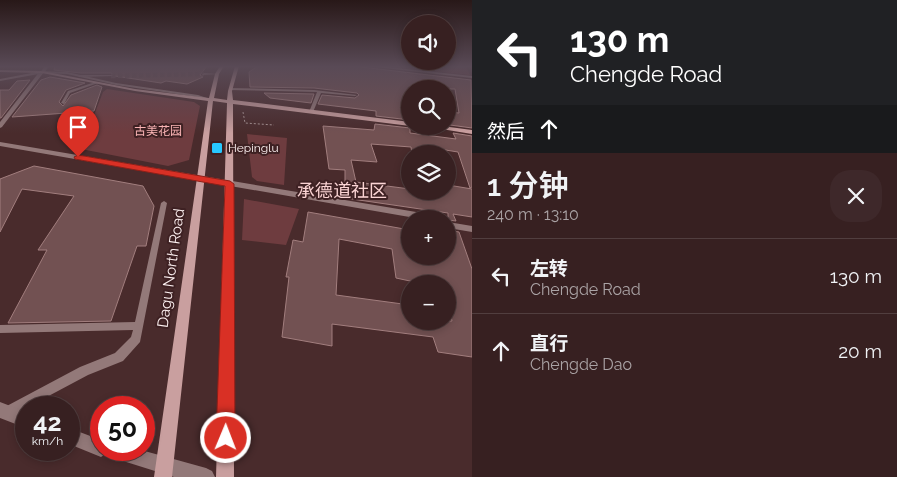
<!DOCTYPE html>
<html lang="zh">
<head>
<meta charset="utf-8">
<style>
	body { margin:0; font-family:Raleway,"Noto Sans SC",sans-serif; background:#3e282a; color:#f1f3f6; height:100vh; display:flex; flex-direction:column; font-size:19px; white-space:nowrap }
	* { box-sizing:border-box; margin:0 }
	p { font-size:16px; color:#aaa3a5 }
	.icon { flex:none; width:28px; height:28px; fill:none; stroke:currentColor; stroke-width:2; stroke-linecap:round; stroke-linejoin:round }
	.map { position:relative; flex:1; overflow:hidden }
	.panel { display:flex; flex-direction:column; background:#372021; width:425px }
	.panel>* { flex:none }
	.banner { background:#202124; color:#fff; overflow:hidden }
	.buttons { position:absolute; left:401px; top:15px; display:grid; gap:10px }
	.buttons a { display:grid; place-items:center; width:55px; height:55px; border-radius:50%; background:#372021; box-shadow:0 2px 8px #0003,0 0 0 1px #513e3f; font-size:25px }
	.speed { position:absolute; left:15px; top:396px; display:flex; gap:10px; font-size:25px; font-weight:700; text-align:center }
	.speed>* { display:grid; place-content:center; width:65px; height:65px; border-radius:50%; background:#372021; box-shadow:0 2px 8px #0003,0 0 0 1px #513e3f; line-height:1 }
	.speed small { font-size:12px; font-weight:400 }
	.speed .limit { border:8px solid #d22; background:#fff; color:#111 }
	.pin { position:absolute; display:grid; place-items:center; width:42px; height:42px; color:#fff; margin:-51px -21px; border-radius:50% 50% 50% 0; rotate:-45deg; box-shadow:0 0 5px #0007 }
	.pin .icon { rotate:45deg }
	.me { position:absolute; width:55px; margin:-28px; rotate:1deg; stroke-linejoin:round; filter:drop-shadow(0 0 4px #0008) }
	.turn { display:flex; align-items:center; gap:18px; height:105px; padding:0 15px; font-size:22px }
	.turn .icon { width:65px; height:65px; stroke-width:2.5 }
	.turn b { display:block; font-size:35px; line-height:42px }
	.then { display:flex; align-items:center; height:48px; padding:0 15px; background:#0003; gap:10px; font-size:19px }
	.round { display:grid; place-items:center; flex:none; width:52px; height:52px; border-radius:20px; background:#3e282a }
	.head { display:flex; align-items:center; justify-content:space-between; height:85px; padding:0 15px }
	h1 { font-size:30px; font-weight:600; line-height:38px }
	ul { padding:0; list-style:none }
	li { display:flex; align-items:center; gap:15px; height:75px; padding:0 15px; border-top:1px solid #513e3f }
	li div { flex:1 }
	li b { display:block; font-size:19px }
	li em { font-style:normal }
	main { display:flex; flex:1; min-height:0 }
	.map>svg:first-child { display:block }
	.green { fill:#6e3c3f }
	.building { fill:#725152; stroke:#a27e7e; fill-rule:evenodd }
	.lines { fill:none; stroke-linecap:round; stroke-linejoin:round }
	.minor-tunnel { stroke:#64494a; stroke-width:4.5; stroke-dasharray:4.5 2.5; stroke-linecap:butt }
	.path { stroke:#a89494; stroke-width:1; stroke-dasharray:2 2; stroke-linecap:butt }
	.service { fill:#937979; fill-rule:evenodd }
	.pedestrian { fill:#937979; fill-rule:evenodd }
	.minor { fill:#937979; fill-rule:evenodd }
	.tertiary { fill:#937979; fill-rule:evenodd }
	.secondary { fill:#c99f9f; fill-rule:evenodd }
	.route { fill:#d93025; stroke:#8d1f18 }
	.poi-dot { fill:#27c8ff; stroke:#3e2123; stroke-width:2 }
	.labels { text-anchor:middle; dominant-baseline:central; stroke-width:4; stroke-linejoin:round; paint-order:stroke }
	.far-park-label { font-size:12px; fill:#f8b2b3; stroke:#3e2123 }
	.far-poi-label { font-size:12px; fill:#fdf1f1; stroke:#3e2123; text-anchor:start }
	.street-label { font-size:15px; fill:#fdf1f1; stroke:#3e2123 }
	.quarter-label { font-size:18px; fill:#fbd4d4; stroke:#3e2123 }
</style>
</head>
<body>
<main>
<div class="map">
<svg width="472" height="477" viewBox="0 0 472 477">
	<rect width="100%" height="100%" fill="#492b2c"/>
	<path class="green" d="M385,66H466L470,75Z
		M107,89L194,102L200,106L189,160L168,166L81,149L103,92Z
		M247,134L287,138L284,185L257,181L252,177Z
		M244,199L299,209L286,245L242,240Z"/>
	<path class="building" d="M55,66H207L200,75L203,77L187,84L166,81L161,83L115,76L111,73H81L54,70Z
		M258,66H353L471,80L472,128L450,125L448,112L459,113L455,89H410V120L376,116V111L318,104L322,95L355,98L359,95L357,93L314,88L250,87L249,72Z
		M50,77L85,83L66,90L59,102L63,106L71,95L97,85L102,87L94,111L12,117L41,80Z
		M30,80L1,118H0V90H9L17,81Z
		M264,93L314,94L311,103L270,98Z
		M375,124L410,128V133L456,139L453,133L472,136V187L470,188L458,152L433,148L435,154H412L411,147L371,144L377,162L351,160L356,182L410,189V191H448V185L472,189V217L453,214L456,221L448,220V213L345,198V170L329,169L323,126L374,130Z
		M34,166L143,186L154,206L146,246H137L111,321L8,323L47,250H38L74,196L22,189L0,232V179Z
		M308,212L410,230V256H448V230L459,232L472,269V357L438,352L433,337L332,324V346L282,337L289,277H286L293,240L303,242ZM339,239L392,249L396,278L424,284H448V303L452,321H410V305L336,295Z"/>
	<g class="lines">
		<path class="minor-tunnel" d="M111,76L204,74"/>
		<path class="path" d="M243,112L245,123L274,125"/>
		<path class="service" d="M42,71L67,72L116,83L198,95L213,100L211,101L197,97L116,85L67,74L41,73Z
			M95,82L98,83L70,93L64,104L61,103L68,91Z
			M230,88L314,90L357,95L355,96L321,93L313,112L311,113L309,112L317,92L229,90Z
			M164,201L167,203L140,342L123,361L88,375L11,416L7,418L3,416L1,412L3,408L80,367L115,353L131,337L133,330L0,333V325L135,322L161,203Z"/>
		<path class="pedestrian" d="M45,66H49L44,73H40Z"/>
		<path class="minor" d="M42,71L44,73L0,81V79Z
			M204,73L219,74L202,75Z
			M77,75H111L113,76L79,77Z
			M0,142L440,216L445,219H421L0,146Z
			M448,222L472,226V232L448,228Z"/>
		<path class="tertiary" d="M367,66H379L472,76V78Z
			M40,71L44,72L2,127L0,128V122Z
			M0,402L26,412V428L0,418Z
			M69,428L101,440V450H141L206,468L212,471L215,477H174L104,455L101,457L69,444Z"/>
		<path class="secondary" d="M220,66H224L219,74L214,98L227,100L228,91L235,66H239L232,91L233,100L410,122V126L233,104L234,477H216L227,103L213,101L172,477H154L208,101L135,91L42,73L0,72V70L42,71L135,89L209,98L215,74Z
			M423,126H442L472,130V134Z"/>
	</g>
	<linearGradient id="sky" x2="0" y2="1"><stop stop-color="#281818"/><stop offset="0.5" stop-color="#594a56"/><stop offset="1" stop-color="#594a56" stop-opacity="0"/></linearGradient>
	<rect width="472" height="133" fill="url(#sky)"/>
	<path class="route" d="M78,155L230,181L234,184L235,438L233,445L226,448L219,445L216,438L225,186L75,159L74,157Z"/>
	<rect class="poi-dot" x="211" y="142" width="12" height="12" rx="2.5"/>
	<g class="labels">
		<g class="far-park-label">
			<text x="158" y="131">古美花园</text>
		</g>
		<g class="far-poi-label">
			<text x="228" y="148">Hepinglu</text>
		</g>
		<g class="street-label">
			<text transform="translate(171 268) rotate(-82)">Dagu North Road</text>
		</g>
		<g class="quarter-label">
			<text x="342" y="190">承德道社区</text>
		</g>
	</g>
</svg>
<div class="buttons">
<a><svg class="icon" aria-label="sound" viewBox="0 0 24 24"><path d="M4 9h4l5-4v14l-5-4H4zM17 9q2 3 0 6"/></svg></a>
<a><svg class="icon" aria-label="search" viewBox="0 0 24 24"><circle cx="10" cy="10" r="6"/><path d="M15 15l6 6"/></svg></a>
<a><svg class="icon" aria-label="layers" viewBox="0 0 24 24"><path d="M12 4l9 5-9 5-9-5zM3 14l9 5 9-5"/></svg></a>
<a>+</a>
<a>−</a>
</div>
<div class="speed"><div>42<small>km/h</small></div><div class="limit">50</div></div>
<div class="pin" style="left:78px;top:157px;background:#d93025"><svg class="icon" aria-label="arrive" viewBox="0 0 24 24"><path d="M6 21V4h12l-3 4 3 4H6"/></svg></div>
<svg class="me" style="left:226px;top:438px" viewBox="-20 -20 40 40"><circle r="17" fill="#d93025" stroke="#fff" stroke-width="3"/><path d="M0-11L8 9 0 5-8 9z" fill="#fff"/></svg>
</div>
<section class="panel">
<div class="banner">
<div class="turn"><svg class="icon" aria-label="left" viewBox="0 0 24 24"><path d="M17 20v-9H6M10 6l-5 5 5 5"/></svg><div><b>130 m</b>Chengde Road</div></div>
<div class="then">然后<svg class="icon" aria-label="ahead" viewBox="0 0 24 24"><path d="M12 20V5M6 11l6-6 6 6"/></svg></div>
</div>
<div class="head"><div><h1>1 分钟</h1><p>240 m · 13:10</p></div><a class="round"><svg class="icon" aria-label="close" viewBox="0 0 24 24"><path d="M6 6l12 12M18 6L6 18"/></svg></a></div>
<ul>
<li><svg class="icon" aria-label="left" viewBox="0 0 24 24"><path d="M17 20v-9H6M10 6l-5 5 5 5"/></svg><div><b>左转</b><p>Chengde Road</p></div><em>130 m</em></li>
<li><svg class="icon" aria-label="ahead" viewBox="0 0 24 24"><path d="M12 20V5M6 11l6-6 6 6"/></svg><div><b>直行</b><p>Chengde Dao</p></div><em>20 m</em></li>
</ul>
</section>
</main>
</body>
</html>
